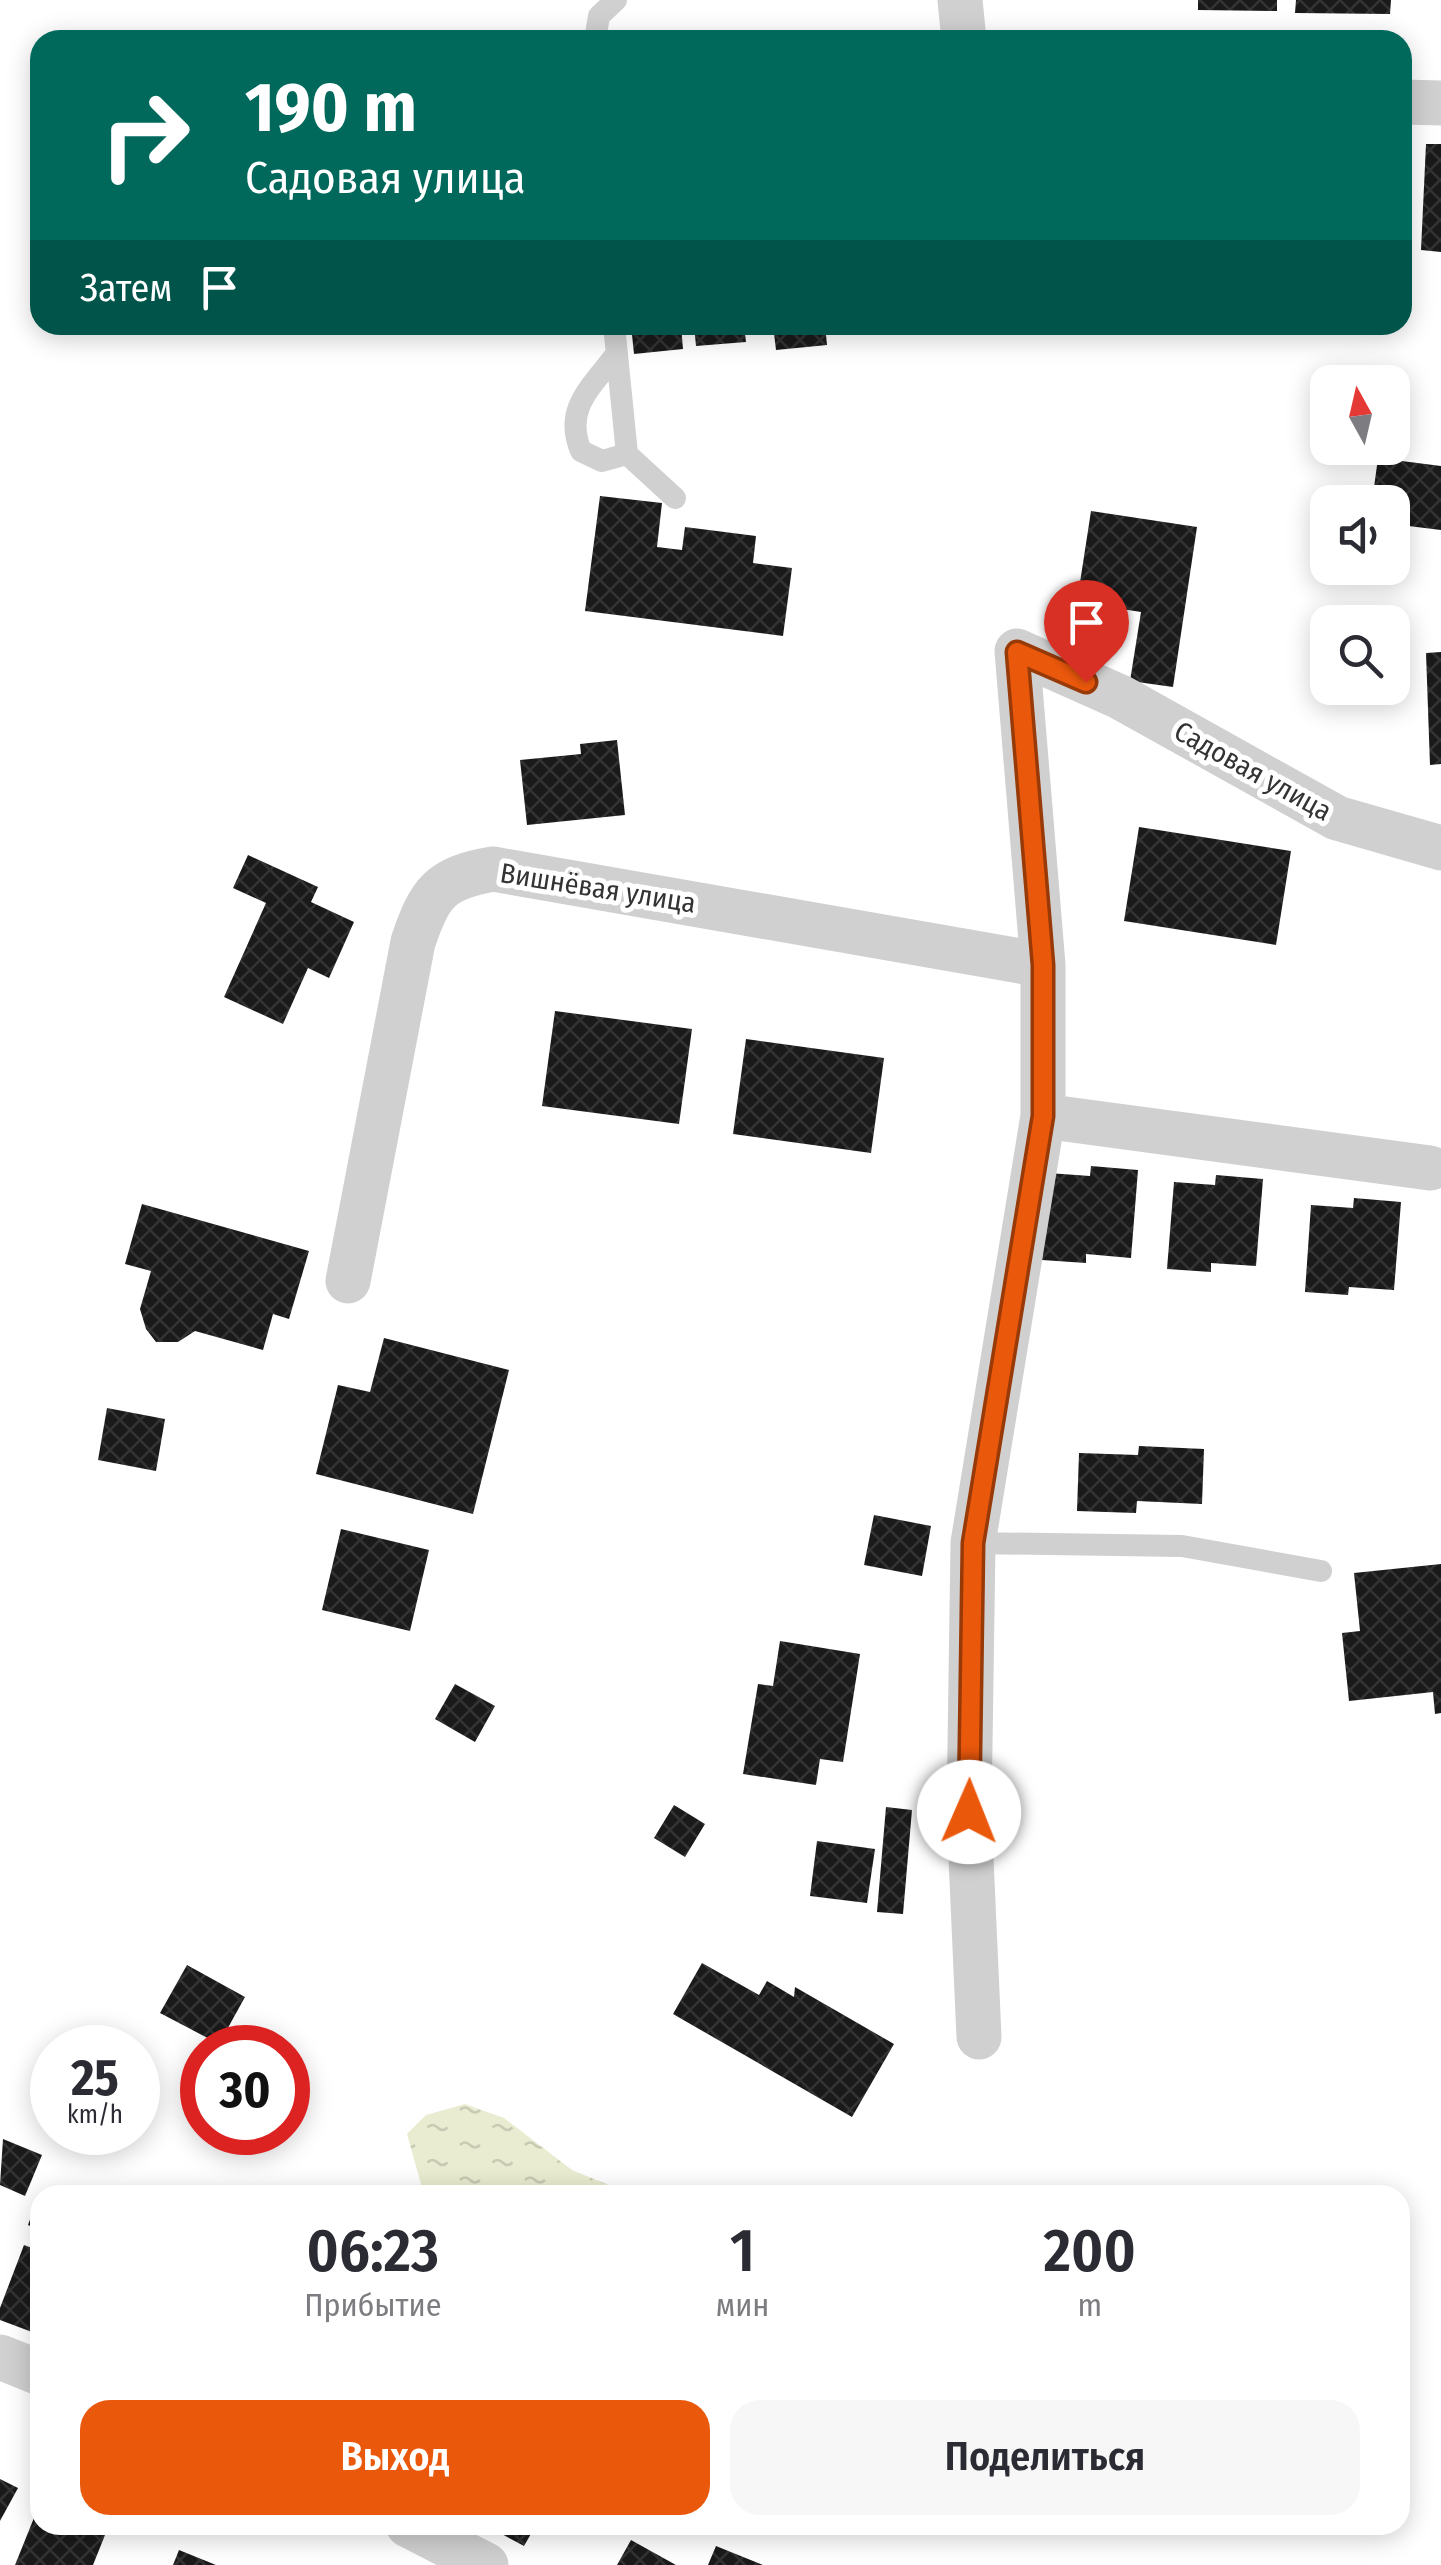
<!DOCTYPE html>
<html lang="ru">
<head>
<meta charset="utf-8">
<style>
	body { margin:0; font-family:"Fira Sans Condensed",sans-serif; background:#f7f7f7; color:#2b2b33; height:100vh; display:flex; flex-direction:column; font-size:38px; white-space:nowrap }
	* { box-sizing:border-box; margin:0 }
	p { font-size:32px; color:#7c7c81 }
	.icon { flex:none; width:55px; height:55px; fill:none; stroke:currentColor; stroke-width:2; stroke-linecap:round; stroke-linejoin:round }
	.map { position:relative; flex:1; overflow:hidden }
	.sheet { position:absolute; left:30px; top:2185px; width:1380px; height:350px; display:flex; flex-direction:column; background:#fff; border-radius:30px; box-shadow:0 5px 25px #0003 }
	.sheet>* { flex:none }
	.top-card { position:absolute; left:30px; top:30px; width:1382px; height:305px; border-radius:30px; box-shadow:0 5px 25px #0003; background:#00695c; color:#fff; overflow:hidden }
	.needle { width:65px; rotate:352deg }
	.tools { position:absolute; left:1310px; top:365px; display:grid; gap:20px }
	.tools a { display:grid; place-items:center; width:100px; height:100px; border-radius:20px; background:#fff; box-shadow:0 5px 25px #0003; font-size:50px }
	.speed { position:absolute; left:30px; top:2025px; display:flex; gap:20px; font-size:50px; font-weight:700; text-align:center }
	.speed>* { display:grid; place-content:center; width:130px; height:130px; border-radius:50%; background:#fff; box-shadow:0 5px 25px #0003; line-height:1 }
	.speed small { font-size:25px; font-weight:400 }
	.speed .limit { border:15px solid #d22; background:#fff; color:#111 }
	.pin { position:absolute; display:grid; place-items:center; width:85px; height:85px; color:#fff; margin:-102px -42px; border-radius:50% 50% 50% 0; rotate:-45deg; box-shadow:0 0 10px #0007 }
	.pin .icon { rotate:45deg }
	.me { position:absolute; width:110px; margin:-55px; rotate:1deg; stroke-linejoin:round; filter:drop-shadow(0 0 8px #0008) }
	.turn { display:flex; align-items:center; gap:35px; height:210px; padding:0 50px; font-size:45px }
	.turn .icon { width:130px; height:130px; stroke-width:2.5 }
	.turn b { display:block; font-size:70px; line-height:85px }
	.then { display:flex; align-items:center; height:95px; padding:0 50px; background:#0003; gap:20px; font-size:38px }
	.eta { display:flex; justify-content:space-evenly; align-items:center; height:170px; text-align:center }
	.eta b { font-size:60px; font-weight:600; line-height:70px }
	.primary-button { display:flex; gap:20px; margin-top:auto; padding:20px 50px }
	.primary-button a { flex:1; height:115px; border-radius:30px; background:#ea580c; color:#fff; font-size:40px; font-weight:600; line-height:115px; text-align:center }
	.primary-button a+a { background:#f7f7f7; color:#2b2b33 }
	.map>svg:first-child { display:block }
	.water { fill:url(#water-ripples) }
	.building { fill:url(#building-cross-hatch) }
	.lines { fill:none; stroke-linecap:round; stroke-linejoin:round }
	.lane { stroke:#d0d0d0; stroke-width:22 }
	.street { stroke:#d0d0d0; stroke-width:45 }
	.route-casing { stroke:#983908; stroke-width:25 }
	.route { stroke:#ea580c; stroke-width:18 }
	.labels { text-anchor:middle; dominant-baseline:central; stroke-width:10; stroke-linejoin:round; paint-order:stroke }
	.street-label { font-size:28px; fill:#333; stroke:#fff }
</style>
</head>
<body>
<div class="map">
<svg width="1441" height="2565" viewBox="0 0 1441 2565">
	<defs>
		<pattern id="water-ripples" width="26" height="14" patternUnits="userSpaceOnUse" patternTransform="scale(2.5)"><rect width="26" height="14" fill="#e9ecd0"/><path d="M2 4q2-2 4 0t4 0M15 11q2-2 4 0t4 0" fill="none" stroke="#c8cbb3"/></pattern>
		<pattern id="building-cross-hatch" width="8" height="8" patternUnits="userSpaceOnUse" patternTransform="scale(2.5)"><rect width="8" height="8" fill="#1a1a1a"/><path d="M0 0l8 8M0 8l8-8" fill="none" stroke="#333"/></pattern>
	</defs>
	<rect width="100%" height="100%" fill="#fff"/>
	<path class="water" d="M465,2104L504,2118L572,2170L633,2195H424L407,2134L426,2115Z"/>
	<path class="building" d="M1198,0H1277V11L1198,10Z
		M1296,0H1391L1390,14L1295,13Z
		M1426,144H1441V252L1421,250Z
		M631,325H681L683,349L634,354Z
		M694,325H744L746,342L696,346Z
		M773,325H825L827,345L776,350Z
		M1378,458L1441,466V530L1392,524V502H1372Z
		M600,496L662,503L657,547L682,550L685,527L756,536L753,563L792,568L783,636L585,611Z
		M1091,511L1197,527L1173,687L1130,681L1141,612L1077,602Z
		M1441,652V764L1430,765L1426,653Z
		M617,740L625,815L527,825L520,760L581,754L580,744Z
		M1139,827L1291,851L1276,945L1124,921Z
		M248,855L318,887L311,902L354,922L329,978L308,968L283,1024L224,997L266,903L233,888Z
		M555,1011L692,1029L679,1124L542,1106Z
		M746,1039L884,1058L871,1153L733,1134Z
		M1091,1166L1138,1170L1131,1258L1086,1254V1263L1042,1260L1048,1173L1090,1176Z
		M1216,1175L1263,1179L1256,1266L1211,1263V1272L1167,1269L1174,1182L1215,1185Z
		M1354,1198L1401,1202L1394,1290L1349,1287L1348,1295L1305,1292L1311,1205L1353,1208Z
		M142,1204L309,1251L289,1319L273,1314L263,1350L195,1331L178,1342H156L146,1329L140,1309L151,1271L125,1264Z
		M384,1338L509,1370L473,1514L316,1474L338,1385L370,1392Z
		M107,1408L165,1419L156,1471L98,1460Z
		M1139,1446L1204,1449L1202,1504L1137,1501L1136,1513L1077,1511L1079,1453L1138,1455Z
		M874,1515L931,1526L922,1576L864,1565Z
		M341,1529L429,1550L410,1631L322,1610Z
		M1441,1564V1713L1435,1714L1433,1692L1349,1701L1342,1633L1360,1631L1354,1573Z
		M780,1641L860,1654L843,1762L820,1759L816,1785L743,1774L758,1684L773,1686Z
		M455,1684L495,1706L475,1742L435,1719Z
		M674,1805L705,1824L685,1857L654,1838Z
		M886,1807L912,1810L903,1914L877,1912Z
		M817,1841L875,1849L867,1903L810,1896Z
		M702,1963L759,1995L767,1981L794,1997L795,1987L894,2044L852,2117L673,2014Z
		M187,1965L245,1997L219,2044L160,2013Z
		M3,2139L42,2155L25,2196L0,2185Z
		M36,2203L40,2205V2230L28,2225Z
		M24,2245L40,2251V2335L0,2320V2308Z
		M0,2479L18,2488L0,2521Z
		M40,2503V2525H109L93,2565H15Z
		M485,2525H536L524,2546Z
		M631,2540L676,2565H617Z
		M716,2546L763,2565H708Z
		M179,2550L216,2565H173Z"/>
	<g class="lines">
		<path class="lane" d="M595,40L599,16L616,0
			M614,325L627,454L675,498
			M617,353C592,387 563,408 581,451L602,461L627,454
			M973,1543L1182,1546L1321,1571"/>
		<path class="street" d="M960,0L964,40
			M1402,102L1441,103
			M1043,1116L1430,1168
			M348,1281L413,942C430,892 440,878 493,869L1043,965
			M979,2037L969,1813L973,1543L1043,1116V965L1017,651L1120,697L1337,818L1441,848
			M0,2357L40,2373
			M408,2525L486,2565"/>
	</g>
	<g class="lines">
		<defs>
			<path id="route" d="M969,1812L973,1543L1043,1116V965L1017,652L1086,682"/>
		</defs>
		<use href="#route" class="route-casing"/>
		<use href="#route" class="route"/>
	</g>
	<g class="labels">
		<g class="street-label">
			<text transform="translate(1253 771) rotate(29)">Садовая улица</text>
			<text transform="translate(598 888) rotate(9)">Вишнёвая улица</text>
		</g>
	</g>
</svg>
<div class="tools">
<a><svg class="needle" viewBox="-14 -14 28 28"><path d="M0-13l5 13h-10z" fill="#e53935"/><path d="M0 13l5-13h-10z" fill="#7c7c81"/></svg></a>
<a><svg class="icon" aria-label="sound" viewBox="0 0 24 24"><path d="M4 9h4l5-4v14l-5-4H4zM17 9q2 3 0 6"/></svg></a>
<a><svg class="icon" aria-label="search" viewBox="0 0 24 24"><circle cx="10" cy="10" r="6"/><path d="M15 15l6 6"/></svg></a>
</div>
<div class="speed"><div>25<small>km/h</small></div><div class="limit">30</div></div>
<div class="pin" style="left:1086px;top:682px;background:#d93025"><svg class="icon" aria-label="arrive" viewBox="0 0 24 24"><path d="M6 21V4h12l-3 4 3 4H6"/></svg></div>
<svg class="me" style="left:969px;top:1812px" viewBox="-20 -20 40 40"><circle r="19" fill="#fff"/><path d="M0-13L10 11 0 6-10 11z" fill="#ea580c"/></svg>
<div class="top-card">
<div class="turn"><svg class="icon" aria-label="right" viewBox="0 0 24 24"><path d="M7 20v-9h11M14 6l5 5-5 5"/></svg><div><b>190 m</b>Садовая улица</div></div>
<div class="then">Затем<svg class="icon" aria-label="arrive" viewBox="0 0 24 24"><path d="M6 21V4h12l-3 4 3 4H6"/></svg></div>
</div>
<section class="sheet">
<div class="eta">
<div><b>06:23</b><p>Прибытие</p></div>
<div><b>1</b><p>мин</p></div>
<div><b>200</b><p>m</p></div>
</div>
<div class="primary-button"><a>Выход</a><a>Поделиться</a></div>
</section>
</div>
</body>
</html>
